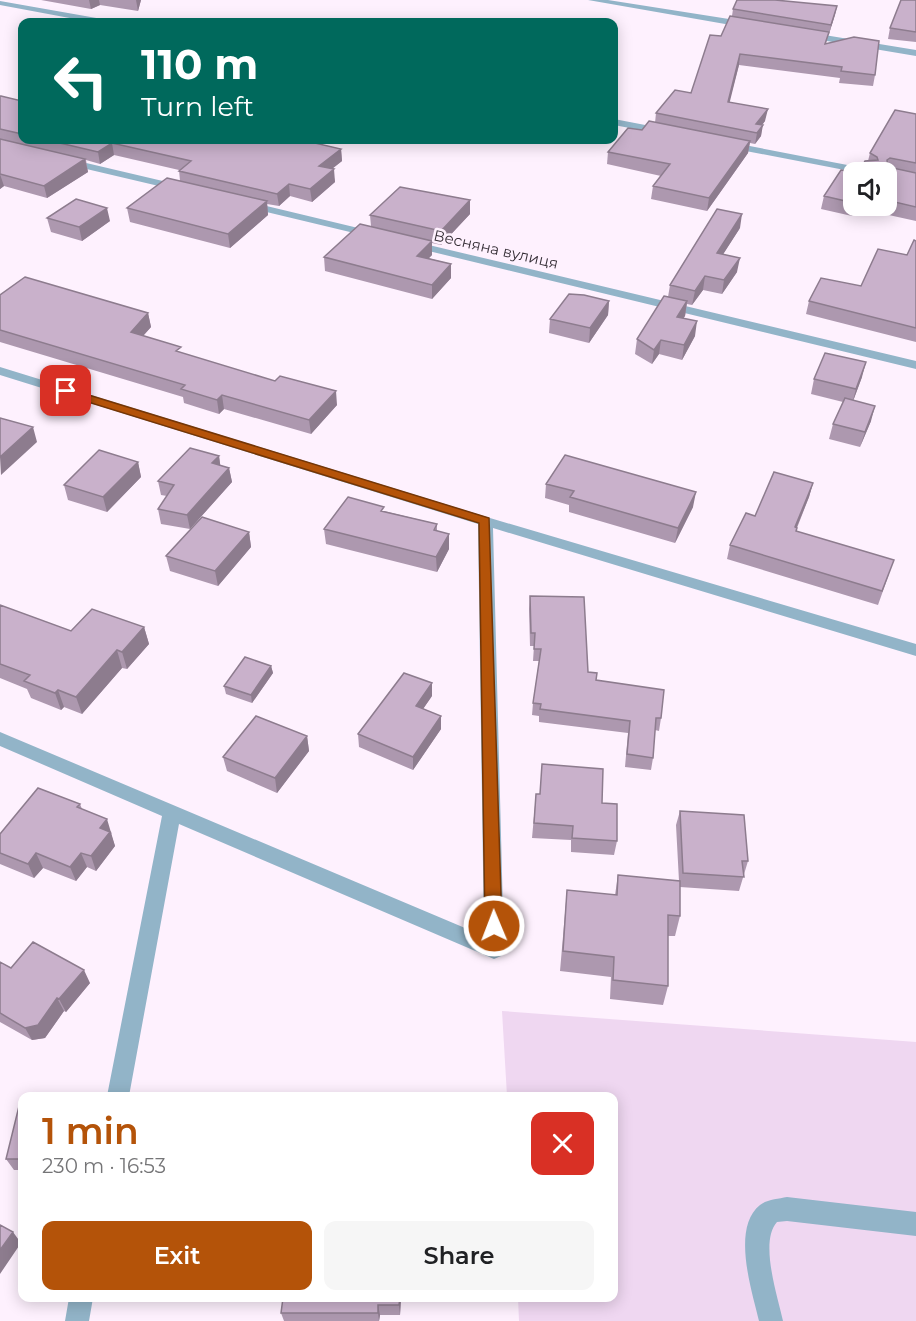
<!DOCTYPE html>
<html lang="en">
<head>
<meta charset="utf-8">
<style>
	body { margin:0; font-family:Montserrat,sans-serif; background:#f6f6f6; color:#202124; height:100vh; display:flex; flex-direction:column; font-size:22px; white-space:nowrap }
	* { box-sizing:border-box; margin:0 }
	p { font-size:20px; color:#757577 }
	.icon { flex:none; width:33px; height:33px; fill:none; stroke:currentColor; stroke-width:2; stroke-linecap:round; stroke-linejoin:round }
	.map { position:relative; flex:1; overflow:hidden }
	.details { position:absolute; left:18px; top:1092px; width:600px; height:210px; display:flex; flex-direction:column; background:#fff; border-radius:12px; box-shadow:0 3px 15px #0003 }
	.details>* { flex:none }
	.hud { position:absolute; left:18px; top:18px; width:600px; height:126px; border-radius:12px; box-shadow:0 3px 15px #0003; background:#00695c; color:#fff; overflow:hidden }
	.fabs { position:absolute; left:843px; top:162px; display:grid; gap:12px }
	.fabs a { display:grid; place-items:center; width:54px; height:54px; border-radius:12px; background:#fff; box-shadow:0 3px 15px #0003; font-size:30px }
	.pin { position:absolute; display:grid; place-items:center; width:51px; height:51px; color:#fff; margin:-26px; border-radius:12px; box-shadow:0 3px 9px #0006 }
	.me { position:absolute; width:66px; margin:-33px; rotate:359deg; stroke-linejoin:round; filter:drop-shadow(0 0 4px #0008) }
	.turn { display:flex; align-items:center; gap:21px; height:126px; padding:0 24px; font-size:27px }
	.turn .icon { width:78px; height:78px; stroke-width:2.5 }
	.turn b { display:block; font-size:42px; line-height:51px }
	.round { display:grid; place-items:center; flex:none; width:63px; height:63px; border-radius:12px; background:#f6f6f6 }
	.summary { display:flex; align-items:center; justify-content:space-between; height:102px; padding:0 24px }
	h1 { font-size:36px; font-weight:600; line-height:45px; color:#b45309 }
	.primary-button { display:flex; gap:12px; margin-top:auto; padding:12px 24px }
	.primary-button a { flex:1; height:69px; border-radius:12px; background:#b45309; color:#fff; font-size:24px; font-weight:600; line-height:69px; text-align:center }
	.primary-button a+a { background:#f6f6f6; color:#202124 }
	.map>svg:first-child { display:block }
	.green { fill:#efd7f1 }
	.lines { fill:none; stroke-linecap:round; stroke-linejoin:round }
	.minor { fill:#92b4c8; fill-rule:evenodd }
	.wall { fill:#ad98af }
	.shaded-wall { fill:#8d7c8e }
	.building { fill:#c9b1cb; stroke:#8d7c8e; stroke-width:1.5 }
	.route { fill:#b45309; stroke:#753606; stroke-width:1.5 }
	.labels { text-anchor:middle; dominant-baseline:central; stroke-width:5; stroke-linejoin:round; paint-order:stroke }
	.far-street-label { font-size:15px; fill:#362f37; stroke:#fef1fe }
</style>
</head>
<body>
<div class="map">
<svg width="916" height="1321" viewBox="0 0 916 1321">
	<rect width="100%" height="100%" fill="#fef1fe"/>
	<path class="green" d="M502,1011L916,1042V1321H519L518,1298H614V1096H507Z"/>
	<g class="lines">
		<path class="minor" d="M588,0H608L748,22L752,25L748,28Z
			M0,1L102,19L106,22H91L0,5Z
			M806,32L916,50V56L803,37L802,35Z
			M614,119L666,129L671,132L666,135L614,125Z
			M729,142L868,169L873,172H855L725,147V143Z
			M65,158L184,186L185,188L180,191L61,163L60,161Z
			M246,201L379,233L381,235L375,238L242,206L241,204Z
			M412,241L916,361V369L408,246V242Z
			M0,367L490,518L916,644V656L493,528L504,950L501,956L494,959L179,824L129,1096H107L162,816L0,746V732L484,936L478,524L0,375Z
			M787,1197L916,1212V1236L787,1221L777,1222C759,1242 778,1297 783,1321H759C752,1291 731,1228 760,1205C768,1199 778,1199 787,1197Z
			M69,1298H93L89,1321H65Z"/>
	</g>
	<path class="wall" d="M41,0H141L138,11L100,5L91,9Z
		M916,0V42L888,39L890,28Z
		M837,6L829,34H828L826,43L875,75L873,86L839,83L840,78L739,65L729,102L765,121L762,125L761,136L755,144L750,143L748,153L707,211L651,199L653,186L661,176L607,164L608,152L655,123L656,113L691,93L732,16L733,9Z
		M0,96L22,101V140H302L341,149L342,161L332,169L335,182L312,202L290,196L279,206L267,204L268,215L230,248L130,222L127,208L180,181L179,170L114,155L100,164L86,160L88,172L47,198L4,186L0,189Z
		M916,114V221L857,208L852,216L821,209L824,196L854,172V206H886V172L868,161L870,153Z
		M470,214L441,245L432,243V255L428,258L451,264V278L432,299L325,271L324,257L371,226L370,215Z
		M47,218L110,221L82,241L51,232Z
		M740,228L723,254L737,272L722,294L703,290L692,305L687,304L685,316L683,318L695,336L682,360L659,354L652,364L635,354L637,339L668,297L670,285Z
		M916,241V342L806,314L809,301L861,286L907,255Z
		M0,295L148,313L151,327L143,336L182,353L337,405L311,434L224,409L219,414L184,403L183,397L0,342Z
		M609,301L608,315L589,343L549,333L550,319Z
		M862,377L853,401L871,421L860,447L829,439L833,424L843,402L811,394L814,379Z
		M219,456L220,465L229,468L232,482L190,529L161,524L158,509L167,496L161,495L158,481Z
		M138,462L141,477L107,512L68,500L64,485Z
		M813,483L809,497L797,528L796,531L889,574L878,605L727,559L730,545L755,516Z
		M546,484L693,507L675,543L569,512V505L545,498Z
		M384,511L437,524V531L449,549L437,572L326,544L324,529Z
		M249,532L251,547L218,586L170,571L166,556Z
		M530,596L588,672L596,680L661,718L659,731L655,730L653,758L651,770L625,767L628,733L539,722V716L532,715L533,703L539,661H533L534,646H530L529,609Z
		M0,605L71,631L144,627L149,644L127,669L122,668L82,714L64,707L61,710L31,698L27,689L0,678Z
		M271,666L273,673L252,703L226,694L224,686Z
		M432,696L423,709L441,729L413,770L359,747L358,734Z
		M307,736L309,751L277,793L227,771L223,757Z
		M536,794L602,803L617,841L614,855L571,852V840L532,838Z
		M80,804L82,809L112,833L111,834L115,846L96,871L87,867L76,881L43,868L34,878L0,864V834Z
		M680,811L748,861L739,891L680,887V916L675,936H668V986L663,1005L610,999L611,977L560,971L567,890L615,895L618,875L679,881L676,825Z
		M0,962L11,968L90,983L66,1012L64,1011L45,1038L32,1040L0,1022Z
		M22,1103V1170H14L6,1159Z
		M283,1298H401L400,1315H380L379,1321H284L281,1313Z"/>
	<path class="shaded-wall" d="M89,0H99L100,5L91,9Z
		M136,0H141L138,11Z
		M837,6L835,15L829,34L831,25Z
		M740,54L739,65L727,113L728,102Z
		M768,109L765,121L756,133V124Z
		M763,125L761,136L755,144L757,133Z
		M750,141L748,153L707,211L709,198Z
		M112,143L114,155L100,164L98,152Z
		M341,149L342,161L320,178L319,166Z
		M85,159L88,172L47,198L44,186Z
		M334,169L335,182L312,202L310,189Z
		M0,174L4,186L0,189Z
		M289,184L290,196L279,206L277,194Z
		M470,200V214L441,245V231Z
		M267,201L268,215L230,248L228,234Z
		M855,206H858L852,216Z
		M107,208L110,221L82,241L79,227Z
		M742,214L740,228L715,267L717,253Z
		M432,241V255L418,270L417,256Z
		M740,258L737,272L722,294L724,280Z
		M451,264V278L432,299V285Z
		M705,276L703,290L692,305L695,291Z
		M609,301L608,315L589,343L590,328Z
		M687,301L685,316L675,331L677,317Z
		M148,313L151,327L134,346L131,332Z
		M697,321L695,336L682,360L684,345Z
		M661,340L659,354L652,364L654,350Z
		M866,362L862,377L852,404L856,389Z
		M336,391L337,405L311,434L309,420Z
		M222,395L224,409L219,414L217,400Z
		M875,406L871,421L860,447L865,432Z
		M33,427L37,442L1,475L0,457Z
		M219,456L221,470L212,463Z
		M138,462L141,477L107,512L103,497Z
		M229,468L232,482L190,529L187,515Z
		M813,483L809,497L791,541L795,527Z
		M696,492L693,507L675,543L678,528Z
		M249,532L251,547L218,586L215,571Z
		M449,534V549L437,572L436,557Z
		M144,627L149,644L127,669L122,652Z
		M117,650L122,668L82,714L76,697Z
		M271,666L273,673L252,703L251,695Z
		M432,683V696L416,719V706Z
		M58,690L64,707L61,710L55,693Z
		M441,716V729L413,770V757Z
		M307,736L309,751L277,793L275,778Z
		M107,819L115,846L96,871L91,856L100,828Z
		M36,853L43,868L34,878L28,864Z
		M81,853L87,867L76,881L70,867Z
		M84,970L90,983L66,1012L59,999Z
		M57,998L64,1011L45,1038L32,1040L25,1028Z
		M13,1232L21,1243L0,1274V1250Z
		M400,1298H401L400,1315L399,1305Z
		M378,1305L380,1315L379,1321L378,1313Z"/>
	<path class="building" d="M737,0H775L837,6L831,25L733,9Z
		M901,0H916V32L890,28Z
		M730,16L829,32L825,44L854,37L879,41L875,75L841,71L842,67L740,54L728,102L768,109L756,124L763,125L757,133L656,113L675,90L691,93L710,35L721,36Z
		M0,96H1L22,101V134L0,129Z
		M895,110L916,114V163L890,158L887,160L888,167L916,173V207L886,200V172H859L865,161L878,160L877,157L870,153Z
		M649,121L750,141L709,198L653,186L670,164L608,152L628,128L642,130Z
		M0,139L85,159L44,186L0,174Z
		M47,140H302L341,149L319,166L334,169L310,189L289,184L277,194L179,171L191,161L112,143L98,152Z
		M841,170L854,172V203L824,196Z
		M167,178L267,201L228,234L127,208Z
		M400,187L470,200L441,231L370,215Z
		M76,199L107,208L79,227L47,218Z
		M717,209L742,214L717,253L740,258L724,280L705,276L695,291L670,285Z
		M360,224L432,241L417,256L451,264L432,285L324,257Z
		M914,240L916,241V328L809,301L821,278L861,286L878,249L907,255Z
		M25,277L148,313L131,332L181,347L176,351L275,381L280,376L336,391L309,420L222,395L217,400L181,389L185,385L0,330V295Z
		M569,294L584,295L609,301L590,328L550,319Z
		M664,296L687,301L677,317L697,321L684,345L661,340L654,350L637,339Z
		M825,353L866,362L856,389L814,379Z
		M845,398L875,406L865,432L833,424Z
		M0,418L33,427L0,457Z
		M190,448L219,456L212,463L229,468L187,515L158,509L174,485L158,481Z
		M99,450L138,462L103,497L64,485Z
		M565,455L696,492L678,528L570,497L574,491L546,484Z
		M774,472L813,483L795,527L797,528L796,531L894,560L882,591L730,545L746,513L755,516Z
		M348,497L384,507L381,511L437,524L434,530L449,534L436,557L324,529Z
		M202,517L249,532L215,571L166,556Z
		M530,596L584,597L588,672L597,673L596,680L664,690L661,718H656L653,758L627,754L630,721L540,709L541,704L533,703L541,649H534L535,633H531Z
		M0,605L71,631L92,609L144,627L122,652L117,650L76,697L58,690L55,693L24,681L30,675L0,664Z
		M245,657L271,666L251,695L224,686Z
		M404,673L432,683L416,706L441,716L413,757L358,734Z
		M256,716L307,736L275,778L223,757Z
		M542,764L603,769L602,803L617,804V841L572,838L573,826L534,823L536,794H540Z
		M38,788L80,804L77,807L107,819L100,828L110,832L91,856L81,853L70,867L36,853L28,864L0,853V834Z
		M680,811L744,815L748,861H742L744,877L683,873Z
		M618,875L680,881V916L668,915V986L613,980L614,957L563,951L567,890L617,895Z
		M33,942L84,970L59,999L57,998L38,1025L25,1028L0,1013V962L11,968Z
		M20,1102L22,1103V1159H6Z
		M0,1225L13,1232L0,1250Z
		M283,1298H400L399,1305H378V1313H281Z"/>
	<path class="route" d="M66,388L489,518L502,926L499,931L494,933L488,931L485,926L479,523L62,394V389Z"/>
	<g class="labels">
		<g class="far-street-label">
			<text transform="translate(496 249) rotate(13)">Весняна вулиця</text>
		</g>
	</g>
</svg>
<div class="fabs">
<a><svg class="icon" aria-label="sound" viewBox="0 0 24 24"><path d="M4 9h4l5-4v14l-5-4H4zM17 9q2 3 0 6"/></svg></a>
</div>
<div class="pin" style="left:66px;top:391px;background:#d93025"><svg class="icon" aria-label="arrive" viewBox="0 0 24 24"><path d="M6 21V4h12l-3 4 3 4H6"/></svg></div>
<svg class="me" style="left:494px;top:926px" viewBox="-20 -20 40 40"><circle r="17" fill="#b45309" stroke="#fff" stroke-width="3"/><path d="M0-11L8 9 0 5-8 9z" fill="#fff"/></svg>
<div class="hud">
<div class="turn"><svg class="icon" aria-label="left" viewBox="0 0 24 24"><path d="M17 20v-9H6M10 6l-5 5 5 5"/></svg><div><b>110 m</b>Turn left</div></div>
</div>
<section class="details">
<div class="summary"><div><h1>1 min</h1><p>230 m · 16:53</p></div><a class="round" style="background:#d93025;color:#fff"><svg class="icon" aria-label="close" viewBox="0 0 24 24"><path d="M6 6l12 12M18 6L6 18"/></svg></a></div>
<div class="primary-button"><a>Exit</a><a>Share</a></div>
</section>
</div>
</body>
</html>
